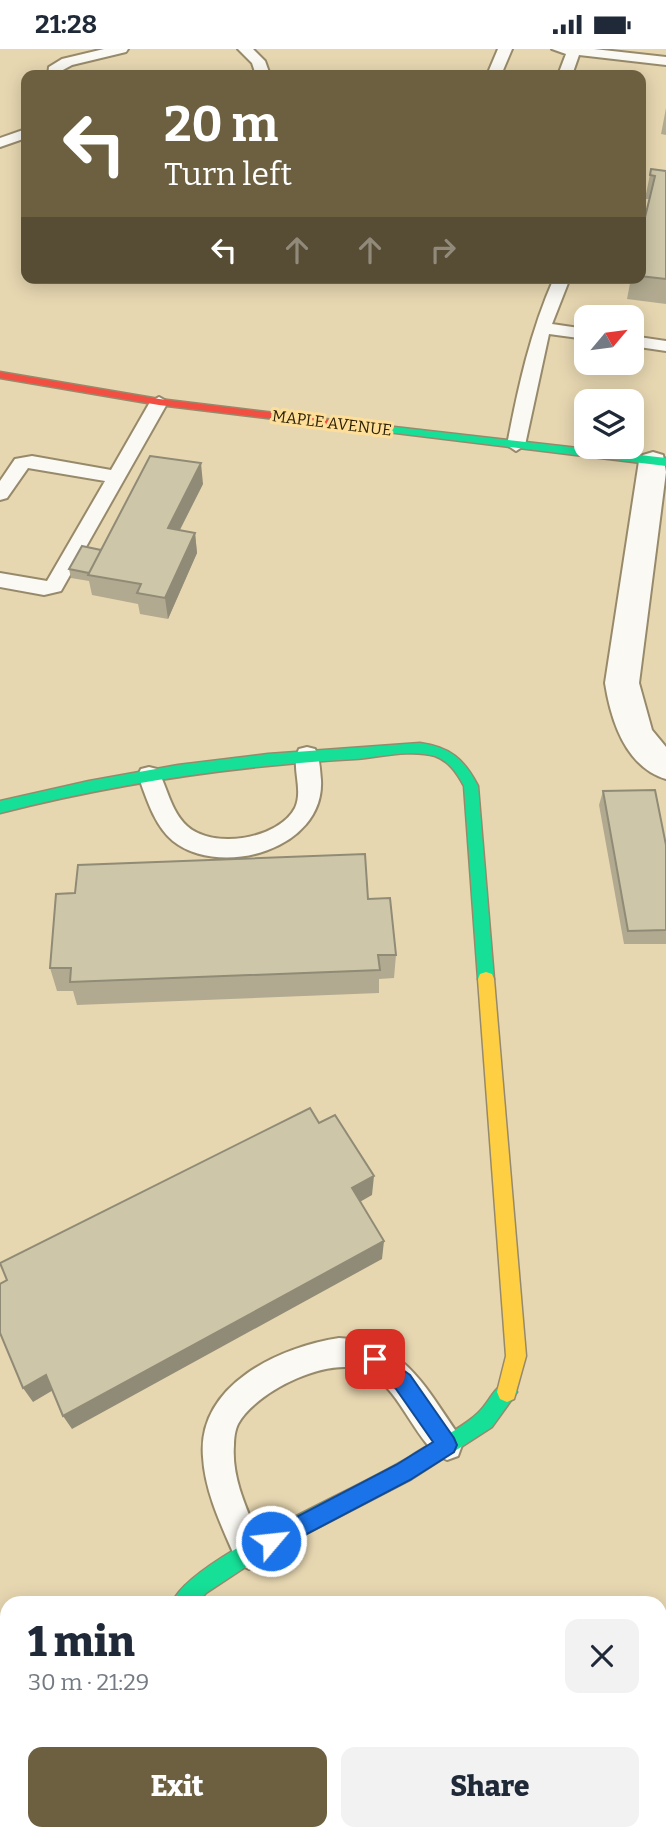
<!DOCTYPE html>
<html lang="en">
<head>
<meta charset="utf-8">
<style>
	body { margin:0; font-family:Bitter,serif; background:#f2f2f3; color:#1f2937; height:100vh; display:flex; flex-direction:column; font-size:26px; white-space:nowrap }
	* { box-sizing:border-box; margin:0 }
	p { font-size:23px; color:#747a83 }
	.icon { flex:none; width:38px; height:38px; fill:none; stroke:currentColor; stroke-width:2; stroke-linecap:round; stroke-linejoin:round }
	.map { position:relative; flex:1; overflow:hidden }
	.drawer { position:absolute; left:0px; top:1547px; width:667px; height:245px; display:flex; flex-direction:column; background:#fff; border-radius:21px 21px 0 0; box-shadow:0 4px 18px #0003 }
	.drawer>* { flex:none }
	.hud { position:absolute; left:21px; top:21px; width:625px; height:214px; border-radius:14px; box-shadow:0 4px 18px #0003; background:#6d6041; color:#fff; overflow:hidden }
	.needle { width:46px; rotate:61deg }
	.tools { position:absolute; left:574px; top:256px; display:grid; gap:14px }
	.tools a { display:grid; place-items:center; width:70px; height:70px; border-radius:14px; background:#fff; box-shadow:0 4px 18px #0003; font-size:35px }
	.pin { position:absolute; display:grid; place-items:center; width:60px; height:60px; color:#fff; margin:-30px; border-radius:14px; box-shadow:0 4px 10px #0006 }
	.me { position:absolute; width:77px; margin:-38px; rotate:62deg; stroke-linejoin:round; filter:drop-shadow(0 0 5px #0008) }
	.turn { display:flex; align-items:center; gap:24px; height:147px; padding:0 28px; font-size:32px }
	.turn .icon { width:91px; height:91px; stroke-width:2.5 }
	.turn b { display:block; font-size:49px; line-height:60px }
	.lanes { display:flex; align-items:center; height:66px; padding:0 28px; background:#0003; justify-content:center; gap:35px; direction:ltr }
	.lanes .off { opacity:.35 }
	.round { display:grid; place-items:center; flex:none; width:74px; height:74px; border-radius:14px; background:#f2f2f3 }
	.overview { display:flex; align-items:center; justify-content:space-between; height:119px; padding:0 28px }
	h1 { font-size:42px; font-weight:800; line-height:52px }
	.cta { display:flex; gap:14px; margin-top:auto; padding:14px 28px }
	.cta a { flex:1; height:80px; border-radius:14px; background:#6d6041; color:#fff; font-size:28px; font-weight:800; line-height:80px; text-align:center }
	.cta a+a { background:#f2f2f3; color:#1f2937 }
	.status { display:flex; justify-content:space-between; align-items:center; height:49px; padding:0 35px; background:#fff; direction:ltr }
	.status svg { height:19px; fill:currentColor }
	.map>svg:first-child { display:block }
	.water { fill:#82b077 }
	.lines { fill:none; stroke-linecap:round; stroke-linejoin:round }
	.lane-casing { stroke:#978a6b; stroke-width:4 }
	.street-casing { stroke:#978a6b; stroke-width:4 }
	.fast-casing { stroke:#978a6b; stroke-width:3 }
	.slow-casing { stroke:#978a6b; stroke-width:3 }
	.jam-casing { stroke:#978a6b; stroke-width:3 }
	.lane { fill:#fbf9f3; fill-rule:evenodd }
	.street { fill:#fbf9f3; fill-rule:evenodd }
	.fast { fill:#16e098; fill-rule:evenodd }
	.slow { fill:#ffcf43; fill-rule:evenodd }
	.jam { fill:#f24e42; fill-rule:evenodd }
	.wall { fill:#b1aa90 }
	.shaded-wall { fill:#908b76 }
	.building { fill:#cec6a8; stroke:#908b76; stroke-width:2 }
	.route { fill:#1a73e8; stroke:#114b97; stroke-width:2 }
	.labels { text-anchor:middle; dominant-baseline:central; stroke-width:6; stroke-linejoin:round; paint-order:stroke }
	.far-street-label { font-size:16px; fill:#2c2004; stroke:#fedf9a }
</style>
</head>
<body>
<div class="status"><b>21:28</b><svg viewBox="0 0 49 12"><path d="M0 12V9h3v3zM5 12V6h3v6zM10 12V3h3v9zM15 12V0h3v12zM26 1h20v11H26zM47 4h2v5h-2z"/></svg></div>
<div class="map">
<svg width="666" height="1792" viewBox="0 0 666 1792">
	<rect width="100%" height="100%" fill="#e7d7b1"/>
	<path class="water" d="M660,1660H666V1751L660,1754Z"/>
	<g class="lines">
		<defs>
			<path id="lane" d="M104,0H128L126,3L72,16L61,22L62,26H48L49,18L62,10Z
				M238,0H253L265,12L270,26H256L252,14Z
				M498,0H512L501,26H487Z
				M552,0H594L666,8V16L579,6L572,26H558L566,5Z
				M26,80V89L0,98V89Z
				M554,229H570L552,275L586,280V290L549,285L525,396L516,402L507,396C518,339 530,283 554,229Z
				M632,287L666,292V302L632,297Z
				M159,348L168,353L61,542L44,546L0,538V524L47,532L105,432L28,419L7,449L0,451V432L15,410L32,407L111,421L150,353Z
				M307,698L315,700C320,709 320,721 321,731C325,800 221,830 173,792C154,776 146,748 138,726L141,720L149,718L157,720C168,739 170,761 187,777C213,801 279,790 295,759C304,740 290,717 299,700Z
				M339,1289C404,1292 425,1338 458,1385L462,1396L458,1407L447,1411C418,1400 403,1344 370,1324C334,1303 256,1342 238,1375C235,1381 234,1390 234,1396C231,1434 252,1470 265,1504L260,1515L249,1520L238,1515C224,1482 205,1445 203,1408C197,1336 279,1298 339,1289Z
				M0,1681L7,1684V1718L0,1715Z"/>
			<path id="street" d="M653,403L663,406L666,423L639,634L652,681L666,698V730C626,718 611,672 605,634L639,412L643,406Z
				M21,1785H77L74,1792H18Z"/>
			<path id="fast" d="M342,372L666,409V417L338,377L336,375Z
				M420,694C450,698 464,710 478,737L494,930L492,935L486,937L480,935L478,930L464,737C457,724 449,712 435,707C410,700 380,708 355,710C234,717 117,734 0,764V752L89,732L178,716L268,705Z
				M507,1333L514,1336L517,1343L492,1378L410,1431L256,1511L206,1544L197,1554H172C191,1508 362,1439 411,1407C432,1393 460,1381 478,1364C489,1354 493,1339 507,1333Z"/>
			<path id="slow" d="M486,923L492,925L494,930L526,1307L514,1350L507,1353L500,1350L497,1343L506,1307L478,930L480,925Z"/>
			<path id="jam" d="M0,323L159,350L342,372L348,375L342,378L159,356L0,329Z"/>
		</defs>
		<use href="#lane" class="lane-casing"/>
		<use href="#street" class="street-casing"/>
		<use href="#fast" class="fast-casing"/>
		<use href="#slow" class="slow-casing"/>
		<use href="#jam" class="jam-casing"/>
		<use href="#lane" class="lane"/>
		<use href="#street" class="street"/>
		<use href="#fast" class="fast"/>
		<use href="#slow" class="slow"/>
		<use href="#jam" class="jam"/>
	</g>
	<path class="wall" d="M666,59V86L661,85Z
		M651,120L666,122V255L627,250L631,229H640V189L650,150H645Z
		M203,435L180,481L195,484L197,504L168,570L140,565L138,555L92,546L89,532L71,529L69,520Z
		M603,742L666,796V895H624L599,756Z
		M368,850L396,906L394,929L379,930V944L77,956L73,942H57L50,919Z"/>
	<path class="shaded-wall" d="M201,414L203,435L170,500L168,479Z
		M195,484L197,504L168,570L165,549Z
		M374,1127L372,1146L351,1158L352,1139Z
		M384,1192L382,1210L72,1380L63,1367Z
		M46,1326L55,1340L33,1353L23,1339Z"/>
	<path class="building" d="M651,120L666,122V230L640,227V189L655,127L650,126Z
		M150,407L201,414L168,479L195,484L165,549L137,544L141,535L88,526Z
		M82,497L101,501L89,524L69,520Z
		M655,741L666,796V881L628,882L603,742Z
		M365,805L368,850L390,849L396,906H378L380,921L70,933L71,919H50L56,845L75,844L78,816Z
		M310,1059L319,1074L335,1066L374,1127L352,1139L384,1192L63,1367L46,1326L23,1339L0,1284V1235L7,1231L0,1214Z"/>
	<path class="route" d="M375,1301L410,1326L454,1389L457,1396L454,1403L410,1431L278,1500L271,1503L264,1500L260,1492L264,1485L396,1416L433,1393L396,1340L368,1317L365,1310L368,1304Z"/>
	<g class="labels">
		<g class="far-street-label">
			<text transform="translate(332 374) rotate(7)">MAPLE AVENUE</text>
		</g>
	</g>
</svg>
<div class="tools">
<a><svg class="needle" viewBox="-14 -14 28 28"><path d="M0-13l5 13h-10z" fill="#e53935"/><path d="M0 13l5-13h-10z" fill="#747a83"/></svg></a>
<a><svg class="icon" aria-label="layers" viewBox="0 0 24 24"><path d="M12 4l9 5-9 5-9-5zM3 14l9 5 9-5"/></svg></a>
</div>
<div class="pin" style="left:375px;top:1310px;background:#d93025"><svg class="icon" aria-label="arrive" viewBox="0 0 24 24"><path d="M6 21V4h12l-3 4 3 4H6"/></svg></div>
<svg class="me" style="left:271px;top:1492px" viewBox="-20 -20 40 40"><circle r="17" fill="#1a73e8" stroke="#fff" stroke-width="3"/><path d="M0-11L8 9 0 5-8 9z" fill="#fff"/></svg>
<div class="hud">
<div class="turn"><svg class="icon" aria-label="left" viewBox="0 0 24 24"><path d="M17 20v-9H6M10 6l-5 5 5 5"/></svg><div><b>20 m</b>Turn left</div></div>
<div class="lanes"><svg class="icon" aria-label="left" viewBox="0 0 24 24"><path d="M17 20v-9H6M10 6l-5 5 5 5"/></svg><svg class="icon off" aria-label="ahead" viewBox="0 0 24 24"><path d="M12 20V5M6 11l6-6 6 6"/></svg><svg class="icon off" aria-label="ahead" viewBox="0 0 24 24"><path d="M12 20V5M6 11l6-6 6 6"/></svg><svg class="icon off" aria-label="right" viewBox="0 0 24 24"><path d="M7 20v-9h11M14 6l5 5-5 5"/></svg></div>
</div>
<section class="drawer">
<div class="overview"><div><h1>1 min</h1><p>30 m · 21:29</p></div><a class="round"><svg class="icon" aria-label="close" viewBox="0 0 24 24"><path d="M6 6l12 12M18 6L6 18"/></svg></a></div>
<div class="cta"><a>Exit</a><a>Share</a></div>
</section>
</div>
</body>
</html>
